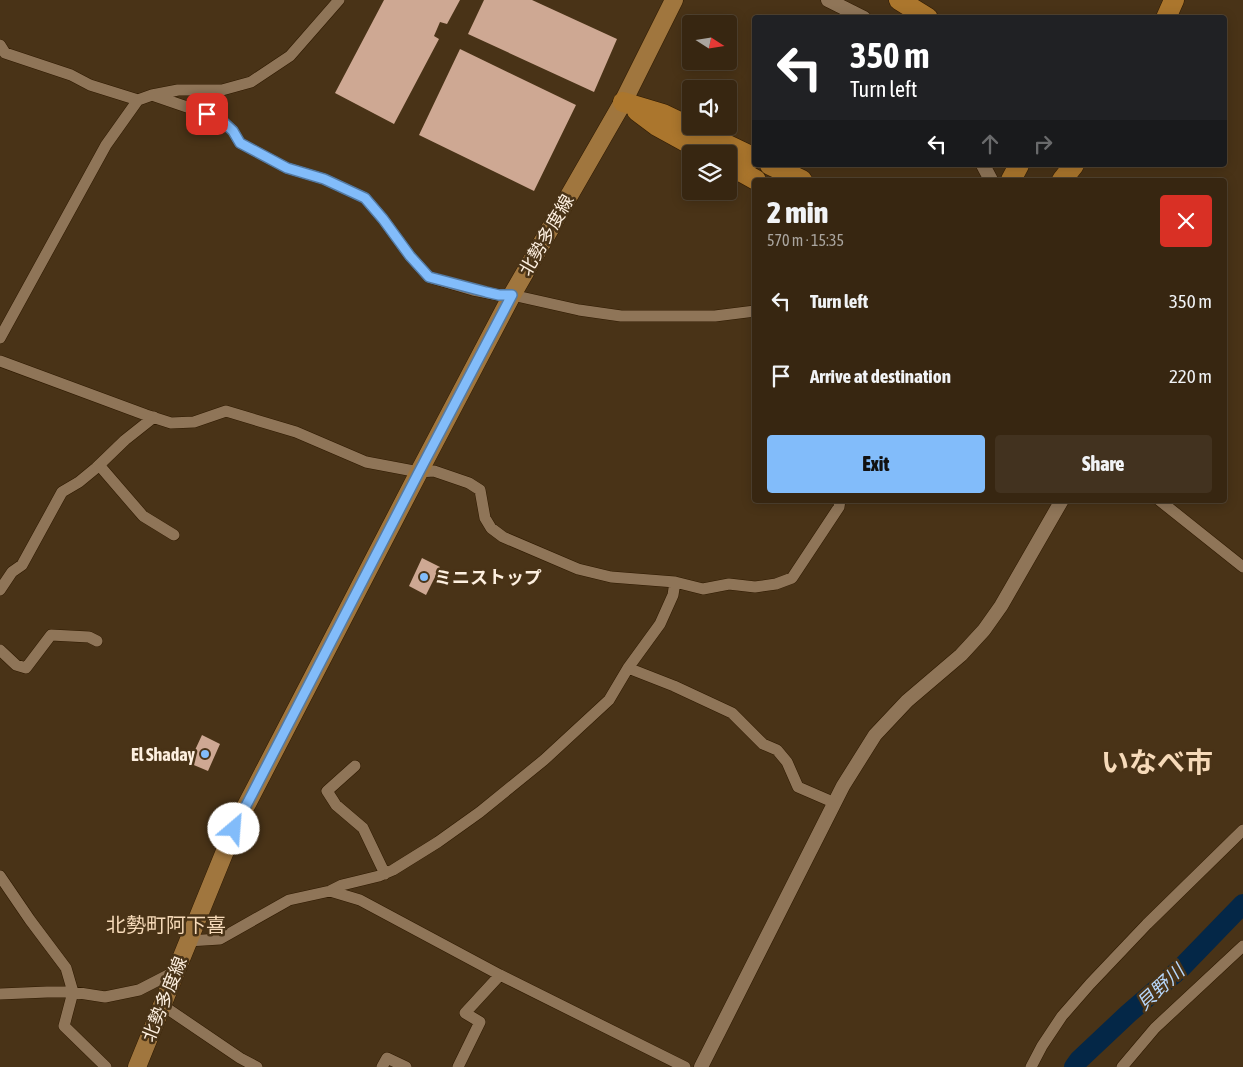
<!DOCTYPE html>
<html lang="en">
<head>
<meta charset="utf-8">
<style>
	body { margin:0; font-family:"Asap Condensed","Noto Sans JP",sans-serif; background:#42321f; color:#f1f3f6; height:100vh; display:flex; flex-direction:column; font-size:19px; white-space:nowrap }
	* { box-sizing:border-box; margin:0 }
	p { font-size:16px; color:#aaa59f }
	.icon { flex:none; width:28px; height:28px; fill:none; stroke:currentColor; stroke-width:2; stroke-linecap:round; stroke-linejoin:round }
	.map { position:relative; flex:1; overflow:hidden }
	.side { position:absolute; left:752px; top:178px; width:475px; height:325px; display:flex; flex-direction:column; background:#372611; border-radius:5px; box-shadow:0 2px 12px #0003,0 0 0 1px #514331 }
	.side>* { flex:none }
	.top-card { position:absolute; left:752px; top:15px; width:475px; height:152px; border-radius:5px; box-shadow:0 2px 12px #0003,0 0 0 1px #514331; background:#202124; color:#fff; overflow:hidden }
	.needle { width:32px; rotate:102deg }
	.controls { position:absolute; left:682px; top:15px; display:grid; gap:10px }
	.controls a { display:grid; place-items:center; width:55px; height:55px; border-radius:5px; background:#372611; box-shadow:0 2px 12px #0003,0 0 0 1px #514331; font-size:25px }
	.pin { position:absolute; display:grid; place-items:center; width:42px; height:42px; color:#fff; margin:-21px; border-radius:10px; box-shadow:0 2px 8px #0006 }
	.me { position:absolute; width:55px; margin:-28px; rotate:27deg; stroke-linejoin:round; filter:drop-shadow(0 0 4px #0008) }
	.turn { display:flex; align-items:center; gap:18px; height:105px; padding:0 15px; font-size:22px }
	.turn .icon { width:65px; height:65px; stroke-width:2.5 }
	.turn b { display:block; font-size:35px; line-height:42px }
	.lanes { display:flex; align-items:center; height:48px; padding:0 15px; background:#0003; justify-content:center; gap:25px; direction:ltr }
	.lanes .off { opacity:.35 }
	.round { display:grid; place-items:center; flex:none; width:52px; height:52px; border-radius:5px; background:#42321f }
	.headline { display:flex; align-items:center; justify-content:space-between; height:85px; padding:0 15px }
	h1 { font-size:30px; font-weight:800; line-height:38px }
	.action { display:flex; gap:10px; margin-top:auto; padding:10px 15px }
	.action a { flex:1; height:58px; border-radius:5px; background:#82bcfa; color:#111; font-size:20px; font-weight:800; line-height:58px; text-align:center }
	.action a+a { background:#42321f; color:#f1f3f6 }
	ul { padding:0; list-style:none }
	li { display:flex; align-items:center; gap:15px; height:75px; padding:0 15px }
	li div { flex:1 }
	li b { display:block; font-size:19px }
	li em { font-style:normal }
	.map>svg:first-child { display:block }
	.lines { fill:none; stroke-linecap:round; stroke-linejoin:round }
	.river { stroke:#042747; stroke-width:20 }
	.building { fill:#cea893 }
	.minor-casing { stroke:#2f1a00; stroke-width:12 }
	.tertiary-casing { stroke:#2f1a00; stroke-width:15 }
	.primary-casing { stroke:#2f1a00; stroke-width:19 }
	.motorway-casing { stroke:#2f1a00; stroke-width:21 }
	.minor { stroke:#8f7558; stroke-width:11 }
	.tertiary { stroke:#8f7558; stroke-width:14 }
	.primary { stroke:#a0763e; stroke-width:18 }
	.motorway { stroke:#ab762d; stroke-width:20 }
	.route-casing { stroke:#547aa2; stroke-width:12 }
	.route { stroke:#82bcfa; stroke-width:9 }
	.poi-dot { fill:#82bcfa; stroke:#493317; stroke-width:2 }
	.labels { text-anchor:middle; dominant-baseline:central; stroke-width:5; stroke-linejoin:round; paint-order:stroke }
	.street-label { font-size:18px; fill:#fdefdf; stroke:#493317 }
	.poi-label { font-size:18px; font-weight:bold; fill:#fdefdf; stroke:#493317; text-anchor:start }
	.water-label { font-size:19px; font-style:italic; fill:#b7d7fb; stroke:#493317 }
	.quarter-label { font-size:20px; fill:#f6dab9; stroke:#493317 }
	.town-label { font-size:28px; font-weight:bold; fill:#f6dab9; stroke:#493317 }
</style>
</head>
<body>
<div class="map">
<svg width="1243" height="1067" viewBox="0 0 1243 1067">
	<rect width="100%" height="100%" fill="#493317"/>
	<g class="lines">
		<path class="river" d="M1074,1067L1079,1060L1129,1013L1180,969L1243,904"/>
	</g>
	<path class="building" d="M384,0H460L447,24L440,22L434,36L439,39L394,124L335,93Z
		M484,0H532L617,39L594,92L468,34Z
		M460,49L576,105L534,191L419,135Z
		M422,558L440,567L426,595L409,586Z
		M202,735L220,744L208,771L189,763Z"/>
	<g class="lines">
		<defs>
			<path id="minor" d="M0,45L5,53L71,75L90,85L138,100
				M152,95L219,118L233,131L240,143L287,168L324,179L365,198L383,219L410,256L429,277L473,290L499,295H512L579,310L621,316H715L755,311
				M0,338L106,145L138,100L152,95L178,90H222L251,82L290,56L339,0
				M0,361L146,415L171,423L194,422L226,411L296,432L366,462L419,472L434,471L469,483L480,490L485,518L491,528L503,537L578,569L611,577L675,582L703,589L729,584L755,587L776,584L792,578L839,507L840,500
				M99,465L143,516L174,535
				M1159,500L1243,567
				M0,590L12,572L22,565L62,492L79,482L96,468L125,440L154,417
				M0,650L16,665L26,668L51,635L89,637L97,641
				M628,668L674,686L732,713L763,744L777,750L787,762L798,787L835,803
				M355,766L327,791L336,805L363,828L385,874
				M0,876L30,920L66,968L73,992L64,1026L106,1067
				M330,891L360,900L500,975L685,1067
				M188,941L220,939L289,900L330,891L342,885L379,876L393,870L438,842L480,812L544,760L609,700L628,668L660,624L673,595L675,582
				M0,994L47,992H73L105,997L139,990L176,971
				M162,1005L240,1058L257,1067
				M382,1067L387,1058L406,1067
				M458,1067L480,1022L465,1013L500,975
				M1031,1067L1042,1046L1062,1016L1090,984L1147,924L1243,830
				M1122,1067L1155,1028L1243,946"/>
			<path id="tertiary" d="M828,0L864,18
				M983,165L991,180
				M701,1067L843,786L875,735L907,701L961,655L984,630L1001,606L1062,500"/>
			<path id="primary" d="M137,1067L234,829L419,472L512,295L623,102L674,0"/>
			<path id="motorway" d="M899,0L928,18
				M1166,18L1174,0
				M623,102L663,114L755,158
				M637,111L657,126L708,154
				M729,165L756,180
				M770,165L802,180
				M1011,180L1019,165
				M1062,180L1074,165"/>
		</defs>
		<use href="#minor" class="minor-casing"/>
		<use href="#tertiary" class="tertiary-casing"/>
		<use href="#primary" class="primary-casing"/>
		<use href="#motorway" class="motorway-casing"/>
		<use href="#minor" class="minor"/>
		<use href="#tertiary" class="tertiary"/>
		<use href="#primary" class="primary"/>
		<use href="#motorway" class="motorway"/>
	</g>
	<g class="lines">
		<defs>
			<path id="route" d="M207,114L219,118L233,131L240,143L287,168L324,179L365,198L383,219L410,256L429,277L486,292L499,295H512L419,472L234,829"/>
		</defs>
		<use href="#route" class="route-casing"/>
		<use href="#route" class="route"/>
	</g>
	<g class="poi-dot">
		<circle cx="424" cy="577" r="5"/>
		<circle cx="205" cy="754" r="5"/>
	</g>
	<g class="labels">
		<g class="street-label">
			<text transform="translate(546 235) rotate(-60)">北勢多度線</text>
			<text transform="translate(164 999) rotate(-68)">北勢多度線</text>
		</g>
		<g class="poi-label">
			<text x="434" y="577">ミニストップ</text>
			<text x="195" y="754" text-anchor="end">El Shaday</text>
		</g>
		<g class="water-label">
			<text transform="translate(1160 987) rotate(-43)">貝野川</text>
		</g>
		<g class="quarter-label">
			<text x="166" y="924">北勢町阿下喜</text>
		</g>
		<g class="town-label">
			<text x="1157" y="762">いなべ市</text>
		</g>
	</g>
</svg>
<div class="controls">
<a><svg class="needle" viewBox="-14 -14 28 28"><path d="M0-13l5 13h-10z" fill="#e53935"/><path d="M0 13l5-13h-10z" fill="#aaa59f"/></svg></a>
<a><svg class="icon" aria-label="sound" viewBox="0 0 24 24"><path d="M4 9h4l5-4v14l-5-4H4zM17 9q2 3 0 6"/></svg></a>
<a><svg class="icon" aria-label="layers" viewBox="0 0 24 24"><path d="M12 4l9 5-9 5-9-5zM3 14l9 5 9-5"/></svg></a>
</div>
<div class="pin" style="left:207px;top:114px;background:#d93025"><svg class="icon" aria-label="arrive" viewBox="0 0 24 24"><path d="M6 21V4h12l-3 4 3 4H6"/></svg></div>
<svg class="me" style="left:234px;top:829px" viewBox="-20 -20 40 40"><circle r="19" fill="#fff"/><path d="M0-13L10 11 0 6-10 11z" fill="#82bcfa"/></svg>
<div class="top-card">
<div class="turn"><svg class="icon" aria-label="left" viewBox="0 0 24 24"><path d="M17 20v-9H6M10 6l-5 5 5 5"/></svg><div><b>350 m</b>Turn left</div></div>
<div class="lanes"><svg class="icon" aria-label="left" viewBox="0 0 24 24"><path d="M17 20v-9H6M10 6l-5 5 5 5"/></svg><svg class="icon off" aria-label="ahead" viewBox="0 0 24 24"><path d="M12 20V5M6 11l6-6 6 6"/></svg><svg class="icon off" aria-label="right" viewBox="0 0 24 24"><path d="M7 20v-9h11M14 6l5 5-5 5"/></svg></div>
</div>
<section class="side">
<div class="headline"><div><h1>2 min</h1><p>570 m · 15:35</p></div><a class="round" style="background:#d93025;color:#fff"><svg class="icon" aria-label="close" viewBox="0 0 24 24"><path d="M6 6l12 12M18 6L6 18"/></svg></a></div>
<ul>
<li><svg class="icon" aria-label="left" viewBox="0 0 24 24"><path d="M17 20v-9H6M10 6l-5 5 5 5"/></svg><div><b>Turn left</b></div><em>350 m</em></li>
<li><svg class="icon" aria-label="arrive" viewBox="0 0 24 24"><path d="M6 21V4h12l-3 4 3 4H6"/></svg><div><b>Arrive at destination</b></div><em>220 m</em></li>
</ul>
<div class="action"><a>Exit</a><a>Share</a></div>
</section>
</div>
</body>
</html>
